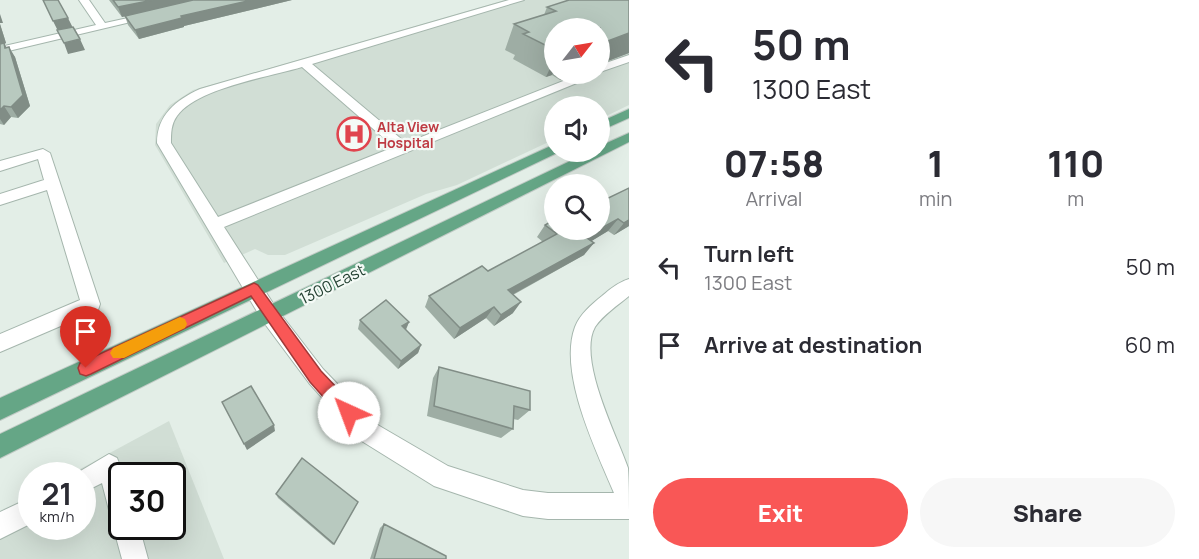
<!DOCTYPE html>
<html lang="en">
<head>
<meta charset="utf-8">
<style>
	body { margin:0; font-family:Manrope,sans-serif; background:#f7f7f7; color:#2b2b33; height:100vh; display:flex; flex-direction:column; font-size:22px; white-space:nowrap }
	* { box-sizing:border-box; margin:0 }
	p { font-size:20px; color:#7c7c81 }
	.icon { flex:none; width:33px; height:33px; fill:none; stroke:currentColor; stroke-width:2; stroke-linecap:round; stroke-linejoin:round }
	.map { position:relative; flex:1; overflow:hidden }
	.sheet { display:flex; flex-direction:column; background:#fff; width:570px }
	.sheet>* { flex:none }
	.hud { background:#fff; color:#2b2b33; overflow:hidden }
	.needle { width:39px; rotate:59deg }
	.tools { position:absolute; left:544px; top:18px; display:grid; gap:12px }
	.tools a { display:grid; place-items:center; width:66px; height:66px; border-radius:50%; background:#fff; box-shadow:0 6px 24px #0002; font-size:30px }
	.speed { position:absolute; left:18px; top:462px; display:flex; gap:12px; font-size:30px; font-weight:700; text-align:center }
	.speed>* { display:grid; place-content:center; width:78px; height:78px; border-radius:50%; background:#fff; box-shadow:0 6px 24px #0002; line-height:1 }
	.speed small { font-size:15px; font-weight:400 }
	.speed .limit { border:3px solid #111; border-radius:9px; background:#fff; color:#111 }
	.pin { position:absolute; display:grid; place-items:center; width:51px; height:51px; color:#fff; margin:-62px -26px; border-radius:50% 50% 50% 0; rotate:-45deg; box-shadow:0 0 6px #0007 }
	.pin .icon { rotate:45deg }
	.me { position:absolute; width:66px; margin:-33px; rotate:317deg; stroke-linejoin:round; filter:drop-shadow(0 0 4px #0008) }
	.turn { display:flex; align-items:center; gap:21px; height:126px; padding:0 24px; font-size:27px }
	.turn .icon { width:78px; height:78px; stroke-width:2.5 }
	.turn b { display:block; font-size:42px; line-height:51px }
	.eta { display:flex; justify-content:space-evenly; align-items:center; height:102px; text-align:center }
	.eta b { font-size:36px; font-weight:800; line-height:42px }
	.button { display:flex; gap:12px; margin-top:auto; padding:12px 24px }
	.button a { flex:1; height:69px; border-radius:36px; background:#f95756; color:#fff; font-size:24px; font-weight:800; line-height:69px; text-align:center }
	.button a+a { background:#f7f7f7; color:#2b2b33 }
	ul { padding:0; list-style:none }
	li { display:flex; align-items:center; gap:18px; height:78px; padding:0 24px }
	li div { flex:1 }
	li b { display:block; font-size:22px }
	li em { font-style:normal }
	main { display:flex; flex:1; min-height:0 }
	.map>svg:first-child { display:block }
	.built { fill:#d1ded5; fill-rule:evenodd }
	.lines { fill:none; stroke-linecap:round; stroke-linejoin:round }
	.minor-casing { stroke:#a5b6ad; stroke-width:2 }
	.major-casing { stroke:#c1cac5; stroke-width:2 }
	.minor { fill:#fff; fill-rule:evenodd }
	.major { fill:#65a686; fill-rule:evenodd }
	.wall { fill:#9eada4 }
	.shaded-wall { fill:#818d86 }
	.building { fill:#b8c9bf; stroke:#818d86; stroke-width:1.5 }
	.route { fill:#f95756; stroke:#a23938; stroke-width:1.5 }
	.slow { fill:#f59e0b }
	.labels { text-anchor:middle; dominant-baseline:central; stroke-width:4.5; stroke-linejoin:round; paint-order:stroke }
	.far-health-label { font-size:14px; font-weight:bold; fill:#be3a42; stroke:#f4faf6; text-anchor:start }
	.street-label { font-size:16px; fill:#224031; stroke:#f4faf6 }
</style>
</head>
<body>
<main>
<div class="map">
<svg width="629" height="559" viewBox="0 0 629 559">
	<rect width="100%" height="100%" fill="#e3eee7"/>
	<path class="built" d="M505,0H629V105L600,119V106H555V139L457,185L426,194L285,255H268L255,249L224,263L155,145L156,124L170,105L193,90ZM555,28H600V74H555Z
		M169,421L224,559H0V513L31,496L32,526H82V476L69,475ZM122,476H172V526H122Z"/>
	<g class="lines">
		<defs>
			<path id="minor" d="M79,0H89L105,23L151,13L156,16L0,53V47L96,25Z
				M509,0H524L312,64L406,143L581,74H595L594,76L224,227L276,308L323,369L376,424L448,466L523,490L548,493H614C596,450 558,373 575,327C580,314 592,304 602,296C610,289 619,282 629,279V296C618,305 603,315 595,327C577,359 617,436 628,468C629,482 629,504 629,519H548L523,516L434,486L360,440L309,383L262,320L157,143C157,115 176,100 200,89ZM302,67L394,147L218,217L171,143C171,133 171,124 177,116C197,88 269,77 302,67Z
				M629,55V62L600,72V65Z
				M43,149L50,153L100,304L98,310L0,352V334L80,300L47,190L0,205V194L44,180L38,159L0,171V161Z
				M109,454L117,458L124,476H122V526H139L148,559H122L113,526L116,520L109,510L102,483L82,493V476H72Z
				M32,497V523L0,539V512Z"/>
			<path id="major" d="M629,109V118L600,131V122Z
				M629,133V142L0,458V434L589,152H600V146Z
				M555,144V152H559L0,420V398Z"/>
		</defs>
		<use href="#minor" class="minor-casing"/>
		<use href="#major" class="major-casing"/>
		<use href="#minor" class="minor"/>
		<use href="#major" class="major"/>
	</g>
	<path class="wall" d="M109,0H292L184,26V27L139,39L128,25L125,16L122,17Z
		M629,0V53L600,64V28H555V74H576L560,80L552,75L546,77L513,59L515,55L505,50L514,24L544,15L547,7Z
		M0,24L6,43L4,44L15,57L30,106L18,118L11,117L4,125L0,124Z
		M629,188V226L614,235L608,231L591,241L584,255L513,295V313L494,326L486,318L454,339L425,307L429,296L488,271L543,242L537,237L545,225L555,230Z
		M360,320L409,322L406,330L421,345L418,353L398,369L358,329Z
		M439,367L530,410L518,420L513,419V429L501,438L427,416L433,378Z
		M276,494L358,502L333,545L278,498Z
		M384,524L446,559H370L380,528Z"/>
	<path class="shaded-wall" d="M153,0H198L122,17L118,7Z
		M252,0H292L184,26V27L139,39L135,30L181,16Z
		M0,14L3,23H0Z
		M68,18L73,28L58,31L53,21Z
		M0,24L6,43L4,44L10,53L0,45Z
		M629,33V53L600,64V44Z
		M80,39L85,50L68,54L64,43Z
		M9,47L15,57L30,106L18,118L11,107Z
		M555,57V68L552,75L546,77Z
		M563,74H576L560,80Z
		M4,106L11,117L4,125L0,119V110Z
		M618,219L608,231L577,250L587,238Z
		M629,220V226L614,235L624,223Z
		M594,243L584,255L501,301L508,290Z
		M521,302L513,313L494,326L501,315Z
		M494,307L486,318L454,339L460,328Z
		M409,322L405,331L402,326Z
		M421,345L418,353L398,369L401,361Z
		M274,425L275,431L247,450L244,444Z"/>
	<path class="building" d="M43,0H58L68,18L53,21Z
		M113,0H153L118,7Z
		M193,0H252L181,16L182,18L135,30L125,16Z
		M569,0H629V33L600,44V28H555V50L523,34L529,32L514,24L556,11L547,7Z
		M73,27L80,39L64,43L57,30Z
		M4,43L5,48L9,47L23,95L11,107L4,106L0,110V44Z
		M629,188V220L624,223L618,219L600,229V202Z
		M555,219V230H600L587,238L594,243L508,290L521,302L501,315L494,307L460,328L429,296L482,266L488,271L557,234L545,225Z
		M386,300L409,322L402,326L421,345L401,361L360,320Z
		M439,367L530,391V410L514,406L513,429L434,406Z
		M251,386L274,425L244,444L222,402Z
		M302,458L358,502L334,544L276,494Z
		M384,524L446,556V559H374Z"/>
	<path class="route" d="M254,283L258,285L321,371L355,407L357,413L355,419L349,421L343,419L310,382L251,296L91,374L86,376L80,374L78,368L80,363Z"/>
	<path class="slow" d="M180,317L185,319L187,324L185,328L124,358H113L110,353L113,348Z"/>
	<defs>
		<symbol id="hospital-ring" viewBox="-11 -11 22 22"><circle r="9.5" fill="#f4faf6" stroke="#e0444e" stroke-width="1.5"/><path d="M-5-5h3v3.5h4V-5h3V5h-3V1.5h-4V5h-3Z" fill="#e0444e"/></symbol>
	</defs>
	<g fill-rule="evenodd">
		<use href="#hospital-ring" x="335" y="115" width="38" height="38"/>
	</g>
	<g class="labels">
		<g class="far-health-label">
			<text x="377" y="126">Alta View<tspan x="377" dy="16">Hospital</tspan></text>
		</g>
		<g class="street-label">
			<text transform="translate(332 284) rotate(-26)">1300 East</text>
		</g>
	</g>
</svg>
<div class="tools">
<a><svg class="needle" viewBox="-14 -14 28 28"><path d="M0-13l5 13h-10z" fill="#e53935"/><path d="M0 13l5-13h-10z" fill="#7c7c81"/></svg></a>
<a><svg class="icon" aria-label="sound" viewBox="0 0 24 24"><path d="M4 9h4l5-4v14l-5-4H4zM17 9q2 3 0 6"/></svg></a>
<a><svg class="icon" aria-label="search" viewBox="0 0 24 24"><circle cx="10" cy="10" r="6"/><path d="M15 15l6 6"/></svg></a>
</div>
<div class="speed"><div>21<small>km/h</small></div><div class="limit">30</div></div>
<div class="pin" style="left:86px;top:368px;background:#d93025"><svg class="icon" aria-label="arrive" viewBox="0 0 24 24"><path d="M6 21V4h12l-3 4 3 4H6"/></svg></div>
<svg class="me" style="left:349px;top:413px" viewBox="-20 -20 40 40"><circle r="19" fill="#fff"/><path d="M0-13L10 11 0 6-10 11z" fill="#f95756"/></svg>
</div>
<section class="sheet">
<div class="hud">
<div class="turn"><svg class="icon" aria-label="left" viewBox="0 0 24 24"><path d="M17 20v-9H6M10 6l-5 5 5 5"/></svg><div><b>50 m</b>1300 East</div></div>
</div>
<div class="eta">
<div><b>07:58</b><p>Arrival</p></div>
<div><b>1</b><p>min</p></div>
<div><b>110</b><p>m</p></div>
</div>
<ul>
<li><svg class="icon" aria-label="left" viewBox="0 0 24 24"><path d="M17 20v-9H6M10 6l-5 5 5 5"/></svg><div><b>Turn left</b><p>1300 East</p></div><em>50 m</em></li>
<li><svg class="icon" aria-label="arrive" viewBox="0 0 24 24"><path d="M6 21V4h12l-3 4 3 4H6"/></svg><div><b>Arrive at destination</b></div><em>60 m</em></li>
</ul>
<div class="button"><a>Exit</a><a>Share</a></div>
</section>
</main>
</body>
</html>
